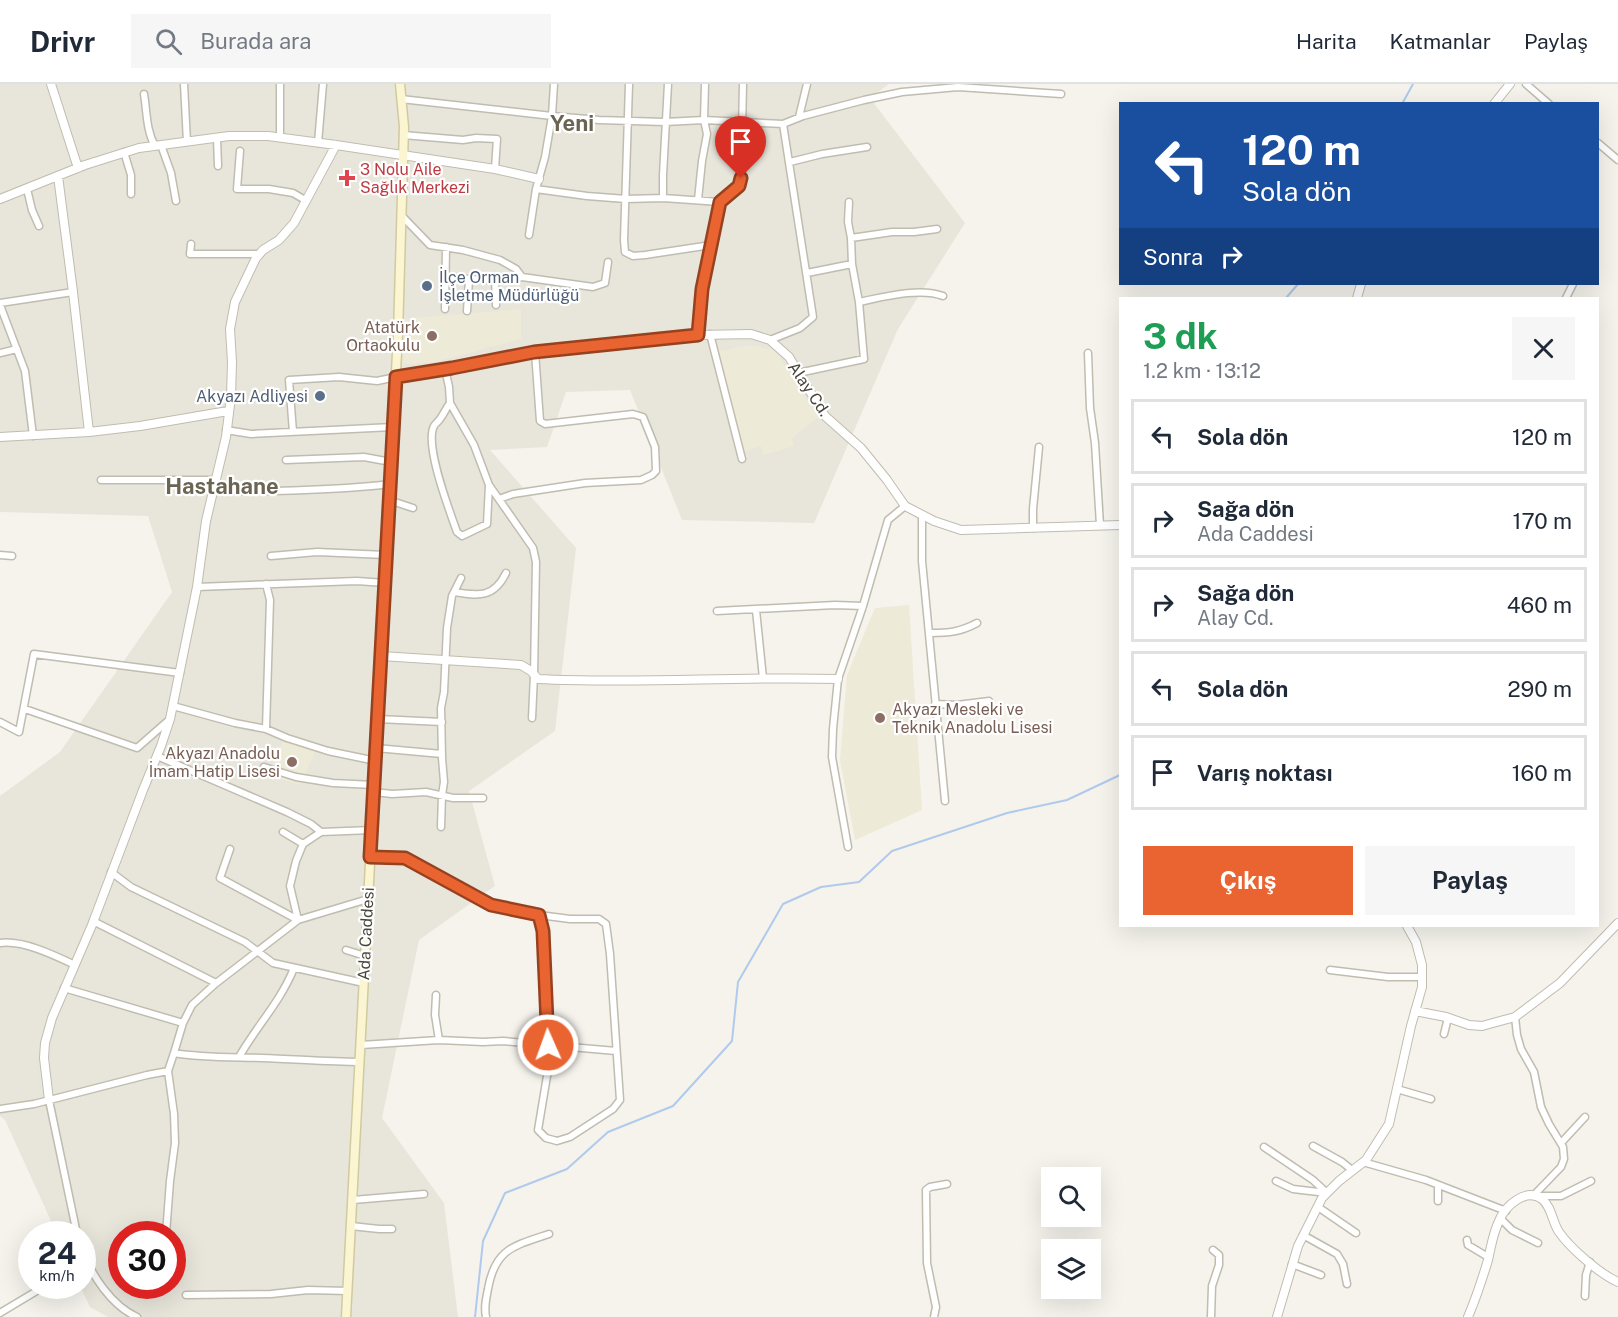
<!DOCTYPE html>
<html lang="tr">
<head>
<meta charset="utf-8">
<style>
	body { margin:0; font-family:"Public Sans",sans-serif; background:#f6f6f7; color:#1f2937; height:100vh; display:flex; flex-direction:column; font-size:22px; white-space:nowrap }
	* { box-sizing:border-box; margin:0 }
	p { font-size:20px; color:#747a83 }
	.icon { flex:none; width:33px; height:33px; fill:none; stroke:currentColor; stroke-width:2; stroke-linecap:round; stroke-linejoin:round }
	.map { position:relative; flex:1; overflow:hidden }
	.drawer { position:absolute; left:1119px; top:213px; width:480px; height:630px; display:flex; flex-direction:column; background:#fff; border-radius:0px; box-shadow:0 6px 24px #0002 }
	.drawer>* { flex:none }
	.top-card { position:absolute; left:1119px; top:18px; width:480px; height:183px; border-radius:0px; box-shadow:0 6px 24px #0002; background:#1a4fa0; color:#fff; overflow:hidden }
	.buttons { position:absolute; left:1041px; top:1083px; display:grid; gap:12px }
	.buttons a { display:grid; place-items:center; width:60px; height:60px; border-radius:0px; background:#fff; box-shadow:0 6px 24px #0002; font-size:30px }
	.speed { position:absolute; left:18px; top:1137px; display:flex; gap:12px; font-size:30px; font-weight:700; text-align:center }
	.speed>* { display:grid; place-content:center; width:78px; height:78px; border-radius:50%; background:#fff; box-shadow:0 6px 24px #0002; line-height:1 }
	.speed small { font-size:15px; font-weight:400 }
	.speed .limit { border:9px solid #d22; background:#fff; color:#111 }
	.pin { position:absolute; display:grid; place-items:center; width:51px; height:51px; color:#fff; margin:-62px -26px; border-radius:50% 50% 50% 0; rotate:-45deg; box-shadow:0 0 6px #0007 }
	.pin .icon { rotate:45deg }
	.me { position:absolute; width:66px; margin:-33px; rotate:358deg; stroke-linejoin:round; filter:drop-shadow(0 0 4px #0008) }
	.turn { display:flex; align-items:center; gap:21px; height:126px; padding:0 24px; font-size:27px }
	.turn .icon { width:78px; height:78px; stroke-width:2.5 }
	.turn b { display:block; font-size:42px; line-height:51px }
	.then { display:flex; align-items:center; height:57px; padding:0 24px; background:#0003; gap:12px; font-size:22px }
	.round { display:grid; place-items:center; flex:none; width:63px; height:63px; border-radius:0px; background:#f6f6f7 }
	.headline { display:flex; align-items:center; justify-content:space-between; height:102px; padding:0 24px }
	h1 { font-size:36px; font-weight:700; line-height:45px; color:#1e9e55 }
	.button { display:flex; gap:12px; margin-top:auto; padding:12px 24px }
	.button a { flex:1; height:69px; border-radius:0px; background:#e96430; color:#fff; font-size:24px; font-weight:700; line-height:69px; text-align:center }
	.button a+a { background:#f6f6f7; color:#1f2937 }
	ul { padding:0; list-style:none }
	li { display:flex; align-items:center; gap:18px; height:75px; margin:0 12px 9px; padding:0 12px; border:3px solid #e0e1e3; border-radius:0px }
	li div { flex:1 }
	li b { display:block; font-size:22px }
	li em { font-style:normal }
	header { display:flex; align-items:center; gap:36px; box-sizing:border-box; height:84px; padding:0 30px; background:#fff; border-bottom:2px solid #e0e1e3 }
	header strong { font-size:28px }
	nav { display:flex; gap:33px; margin-inline-start:auto; font-size:21px }
	.search { width:420px; height:54px; background:#f6f6f7; display:flex; align-items:center; gap:15px; box-sizing:border-box; padding:0 21px; border-radius:0px; color:#747a83; font-size:22px }
	.map>svg:first-child { display:block }
	.residential { fill:#e8e6db; fill-rule:evenodd }
	.education { fill:#edead8 }
	.lines { fill:none; stroke-linecap:round; stroke-linejoin:round }
	.stream { stroke:#afcaec; stroke-width:2 }
	.minor-casing { stroke:#c0bcaf; stroke-width:9 }
	.tertiary-casing { stroke:#c0bcaf; stroke-width:10 }
	.secondary-casing { stroke:#d0caa0; stroke-width:11 }
	.minor { stroke:#fff; stroke-width:6 }
	.tertiary { stroke:#fff; stroke-width:8 }
	.secondary { stroke:#fbf6d1; stroke-width:8 }
	.route-casing { stroke:#97411f; stroke-width:15 }
	.route { stroke:#e96430; stroke-width:10 }
	.health-dot { fill:#e0444e; stroke:#fff; stroke-width:2 }
	.service-dot { fill:#5c6f8a; stroke:#fff; stroke-width:2 }
	.education-dot { fill:#8d6e63; stroke:#fff; stroke-width:2 }
	.labels { text-anchor:middle; dominant-baseline:central; stroke-width:4.5; stroke-linejoin:round; paint-order:stroke }
	.health-label { font-size:16px; fill:#be3a42; stroke:#fff; text-anchor:start }
	.service-label { font-size:16px; fill:#4e5e75; stroke:#fff; text-anchor:start }
	.education-label { font-size:16px; fill:#785e54; stroke:#fff; text-anchor:end }
	.street-label { font-size:16px; fill:#49453a; stroke:#fff }
	.district-label { font-size:22px; font-weight:bold; fill:#6b6452; stroke:#fff }
</style>
</head>
<body>
<header>
<strong>Drivr</strong>
<div class="search"><svg class="icon" aria-label="search" viewBox="0 0 24 24"><circle cx="10" cy="10" r="6"/><path d="M15 15l6 6"/></svg>Burada ara</div>
<nav><a>Harita</a><a>Katmanlar</a><a>Paylaş</a></nav>
</header>
<div class="map">
<svg width="1618" height="1233" viewBox="0 0 1618 1233">
	<rect width="100%" height="100%" fill="#f5f3ec"/>
	<path class="residential" d="M0,0H889L870,14L965,139L898,245L814,439L682,436L630,306L566,308L547,363L490,366L576,464L555,647L469,707L495,802L419,856L382,1034L444,1119L458,1233H108L90,1223L80,1202H82V1150H57L5,1036L0,1032V712L60,668L172,508L148,432L0,428ZM122,1150H172V1202H122Z"/>
	<path class="education" d="M521,225V255L435,278L407,280L402,279L400,273L403,235Z
		M751,261L776,267L818,333L792,354L794,362L764,371L761,362L743,368L719,267Z
		M909,521L922,726L855,756L840,676L847,591L875,524Z
		M284,654L317,664L300,701L268,692Z"/>
	<g class="lines">
		<path class="stream" d="M1402,20L1413,0
			M1286,214L1298,200
			M475,1233L483,1157L505,1109L567,1085L608,1048L673,1022L732,957L738,898L783,820L821,803L859,798L892,767L1007,729L1067,716L1120,691"/>
		<defs>
			<path id="minor" d="M184,0L187,58
				M629,0L624,156L625,168L633,172L645,171L711,161
				M1526,0L1549,20
				M144,10C147,28 146,46 155,62
				M401,15L552,32L599,36L665,38L704,36L783,40L803,32L864,16L902,8L958,3L1061,10
				M799,33L807,0
				M403,51L463,56L476,54L497,55L495,85
				M280,53V0
				M217,54L218,82
				M318,59L323,0
				M1598,59L1618,76
				M161,61L171,89L176,117
				M240,67L237,105H269L293,109L305,116
				M124,68L131,91V110
				M790,78L822,70L867,63
				M27,105L32,126L39,142
				M536,105L587,112L626,115L663,114L720,118
				M663,114V91L668,0
				M698,116L702,77L707,50L704,36L705,0
				M401,131L430,161L463,166L500,176L516,185L522,193L593,203L605,199L608,178
				M529,151L536,105L545,73L552,32L554,0
				M851,154L892,148H914L937,145
				M191,160L190,170H260
				M807,189L852,180
				M446,192C471,196 498,198 522,193
				M495,195L496,221
				M1566,214L1573,200
				M859,218C883,213 920,203 943,212
				M0,219L73,208
				M0,221L25,287L33,352
				M445,225L446,163
				M467,227L469,196
				M710,250L742,375
				M698,251L702,205L720,118L739,102L741,94L743,0
				M770,256L800,244L813,233L783,40
				M0,269L17,265
				M1088,269L1090,324L1095,359L1100,441
				M445,285L449,303L450,319L474,361L489,401L533,464L536,478L534,591L532,634
				M798,289L864,275L859,218L852,180L851,154L848,138L849,118
				M450,319C446,324 444,330 440,335C438,338 435,340 434,342C424,361 450,428 457,448L462,452L487,440L489,401
				M226,346L251,350L393,343
				M293,348L289,296L339,293L377,297L396,293
				M286,376L364,373L391,378
				M101,396H215
				M213,403C232,410 253,407 273,407C312,406 352,405 390,400
				M499,415L513,410L585,399L641,396L652,391L656,387L655,363L643,333L633,330L545,340L540,337L535,268
				M389,416L413,424
				M922,431V477L945,717
				M1033,444V425L1039,363
				M0,471L12,472
				M271,472L317,468L386,471
				M197,503L357,497L385,499
				M454,508C479,512 494,514 506,489
				M756,526L763,594
				M717,527L835,521L863,522
				M930,549C949,549 960,548 977,539
				M935,620L957,621L989,617
				M173,622L235,639L266,645L287,654L328,667L376,677
				M25,625L137,664L169,636
				M378,635L442,638
				M0,638L19,648L34,570L180,589
				M266,645L270,516L266,500
				M376,664L442,670
				M157,672L287,728L311,740L321,748
				M264,683L296,693L333,699L374,701
				M374,708L392,710L426,708L453,714H483
				M441,743L442,711L444,698L442,674L441,624L444,608L447,544L452,512L461,494
				M283,748L303,760
				M848,763L832,673L833,645L838,595L863,522L888,436L905,422
				M230,765L220,794L298,836
				M370,773L405,774L491,821L539,831L570,835H599L606,840L610,870L620,1016L613,1025L570,1053L557,1057L546,1054L538,1046L549,980L543,847L539,831
				M111,788L131,803L245,858L273,879L364,899
				M298,836L290,802L296,777L303,760L321,748L372,746
				M93,837L216,899
				M0,859C23,856 54,871 75,881
				M346,866L365,872
				M1330,886L1388,893H1422
				M64,904L183,939
				M436,911L435,931L439,956
				M1515,933L1517,951L1521,965L1534,988L1541,1023L1549,1040L1563,1063L1564,1075L1561,1083L1534,1111
				M1444,950L1448,934
				M361,961L439,956L483,958L503,957L616,967
				M174,969L183,939L192,921L215,900L298,836L368,815
				M239,973C256,943 281,917 294,884
				M1397,1005L1431,1015
				M49,1016L77,1150
				M0,1025L34,1020L147,991L168,987L174,969C203,974 233,973 262,974C295,975 327,978 360,978
				M1561,1059L1585,1033
				M1313,1062L1342,1078L1352,1086
				M1264,1063L1313,1096L1327,1109
				M1363,1078L1426,1096L1506,1127
				M1276,1097L1293,1105L1327,1109
				M1538,1112H1561L1591,1097
				M353,1116L424,1110
				M1438,1117V1101
				M1318,1123L1356,1149
				M1500,1134L1512,1146L1538,1159
				M351,1142L379,1145H392
				M166,1150L170,1097L175,1059L174,1030L168,987
				M1303,1151L1337,1170L1343,1180L1347,1200
				M1467,1156L1468,1161L1488,1173
				M82,1166C92,1192 112,1222 137,1233
				M1292,1180L1321,1191
				M186,1211L271,1210L308,1206L348,1207
				M1585,1212L1586,1191L1590,1178
				M0,1229L45,1202
				M486,1233C484,1223 486,1215 488,1205C495,1165 513,1162 549,1150
				M934,1233L936,1223L927,1179L926,1106L930,1103L947,1100
				M1211,1233L1212,1202L1219,1181V1171L1213,1166"/>
			<path id="tertiary" d="M51,0L78,84
				M1494,20L1510,0
				M58,92L73,208L89,348
				M0,115L85,81L139,64L229,52H268L336,61L495,85L539,95
				M1357,214L1361,200
				M396,293L452,284L535,268L698,251L751,250L770,256L789,273L825,332L861,364L887,396L905,422L934,437L961,446L1120,441
				M0,353L89,348L140,342L228,327
				M381,572L521,581L531,587L538,595C638,600 738,592 838,595
				M1415,927L1446,933L1469,941L1482,942L1515,933L1560,899L1618,839
				M49,1016L44,974L45,959L52,934L92,841L143,706L161,662L170,635L197,503L206,437L226,353L231,313L232,278L230,245L235,218L256,174L263,166L279,156L294,139L336,61
				M1277,1233L1298,1162L1322,1114L1339,1097L1366,1076L1389,1040L1411,942L1422,903V881L1416,858L1407,842
				M1468,1233C1476,1214 1482,1196 1488,1176C1491,1163 1493,1149 1499,1137C1505,1122 1526,1103 1542,1115C1552,1123 1552,1138 1559,1148C1570,1164 1600,1190 1618,1198"/>
			<path id="secondary" d="M346,1233L398,250L404,43L400,0"/>
		</defs>
		<use href="#minor" class="minor-casing"/>
		<use href="#tertiary" class="tertiary-casing"/>
		<use href="#secondary" class="secondary-casing"/>
		<use href="#minor" class="minor"/>
		<use href="#tertiary" class="tertiary"/>
		<use href="#secondary" class="secondary"/>
	</g>
	<g class="lines">
		<defs>
			<path id="route" d="M548,961L543,847L539,831L491,821L405,774L370,773L396,293L452,284L534,268L698,251L702,205L720,118L739,102L741,94"/>
		</defs>
		<use href="#route" class="route-casing"/>
		<use href="#route" class="route"/>
	</g>
	<path class="health-dot" d="M344 85h6v6h6v6h-6v6h-6v-6h-6v-6h6z"/>
	<g class="service-dot">
		<circle cx="427" cy="202" r="6"/>
		<circle cx="320" cy="312" r="6"/>
	</g>
	<g class="education-dot">
		<circle cx="432" cy="252" r="6"/>
		<circle cx="880" cy="634" r="6"/>
		<circle cx="292" cy="678" r="6"/>
	</g>
	<g class="labels">
		<g class="health-label">
			<text x="360" y="85">3 Nolu Aile<tspan x="360" dy="18">Sağlık Merkezi</tspan></text>
		</g>
		<g class="service-label">
			<text x="439" y="193">İlçe Orman<tspan x="439" dy="18">İşletme Müdürlüğü</tspan></text>
			<text x="308" y="312" text-anchor="end">Akyazı Adliyesi</text>
		</g>
		<g class="education-label">
			<text x="420" y="243">Atatürk<tspan x="420" dy="18">Ortaokulu</tspan></text>
			<text x="892" y="625" text-anchor="start">Akyazı Mesleki ve<tspan x="892" dy="18">Teknik Anadolu Lisesi</tspan></text>
			<text x="280" y="669">Akyazı Anadolu<tspan x="280" dy="18">İmam Hatip Lisesi</tspan></text>
		</g>
		<g class="street-label">
			<text transform="translate(809 305) rotate(56)">Alay Cd.</text>
			<text transform="translate(366 850) rotate(-87)">Ada Caddesi</text>
		</g>
		<g class="district-label">
			<text x="572" y="39">Yeni</text>
			<text x="222" y="402">Hastahane</text>
		</g>
	</g>
</svg>
<div class="buttons">
<a><svg class="icon" aria-label="search" viewBox="0 0 24 24"><circle cx="10" cy="10" r="6"/><path d="M15 15l6 6"/></svg></a>
<a><svg class="icon" aria-label="layers" viewBox="0 0 24 24"><path d="M12 4l9 5-9 5-9-5zM3 14l9 5 9-5"/></svg></a>
</div>
<div class="speed"><div>24<small>km/h</small></div><div class="limit">30</div></div>
<div class="pin" style="left:741px;top:94px;background:#d93025"><svg class="icon" aria-label="arrive" viewBox="0 0 24 24"><path d="M6 21V4h12l-3 4 3 4H6"/></svg></div>
<svg class="me" style="left:548px;top:961px" viewBox="-20 -20 40 40"><circle r="17" fill="#e96430" stroke="#fff" stroke-width="3"/><path d="M0-11L8 9 0 5-8 9z" fill="#fff"/></svg>
<div class="top-card">
<div class="turn"><svg class="icon" aria-label="left" viewBox="0 0 24 24"><path d="M17 20v-9H6M10 6l-5 5 5 5"/></svg><div><b>120 m</b>Sola dön</div></div>
<div class="then">Sonra<svg class="icon" aria-label="right" viewBox="0 0 24 24"><path d="M7 20v-9h11M14 6l5 5-5 5"/></svg></div>
</div>
<section class="drawer">
<div class="headline"><div><h1>3 dk</h1><p>1.2 km · 13:12</p></div><a class="round"><svg class="icon" aria-label="close" viewBox="0 0 24 24"><path d="M6 6l12 12M18 6L6 18"/></svg></a></div>
<ul>
<li><svg class="icon" aria-label="left" viewBox="0 0 24 24"><path d="M17 20v-9H6M10 6l-5 5 5 5"/></svg><div><b>Sola dön</b></div><em>120 m</em></li>
<li><svg class="icon" aria-label="right" viewBox="0 0 24 24"><path d="M7 20v-9h11M14 6l5 5-5 5"/></svg><div><b>Sağa dön</b><p>Ada Caddesi</p></div><em>170 m</em></li>
<li><svg class="icon" aria-label="right" viewBox="0 0 24 24"><path d="M7 20v-9h11M14 6l5 5-5 5"/></svg><div><b>Sağa dön</b><p>Alay Cd.</p></div><em>460 m</em></li>
<li><svg class="icon" aria-label="left" viewBox="0 0 24 24"><path d="M17 20v-9H6M10 6l-5 5 5 5"/></svg><div><b>Sola dön</b></div><em>290 m</em></li>
<li><svg class="icon" aria-label="arrive" viewBox="0 0 24 24"><path d="M6 21V4h12l-3 4 3 4H6"/></svg><div><b>Varış noktası</b></div><em>160 m</em></li>
</ul>
<div class="button"><a>Çıkış</a><a>Paylaş</a></div>
</section>
</div>
</body>
</html>
